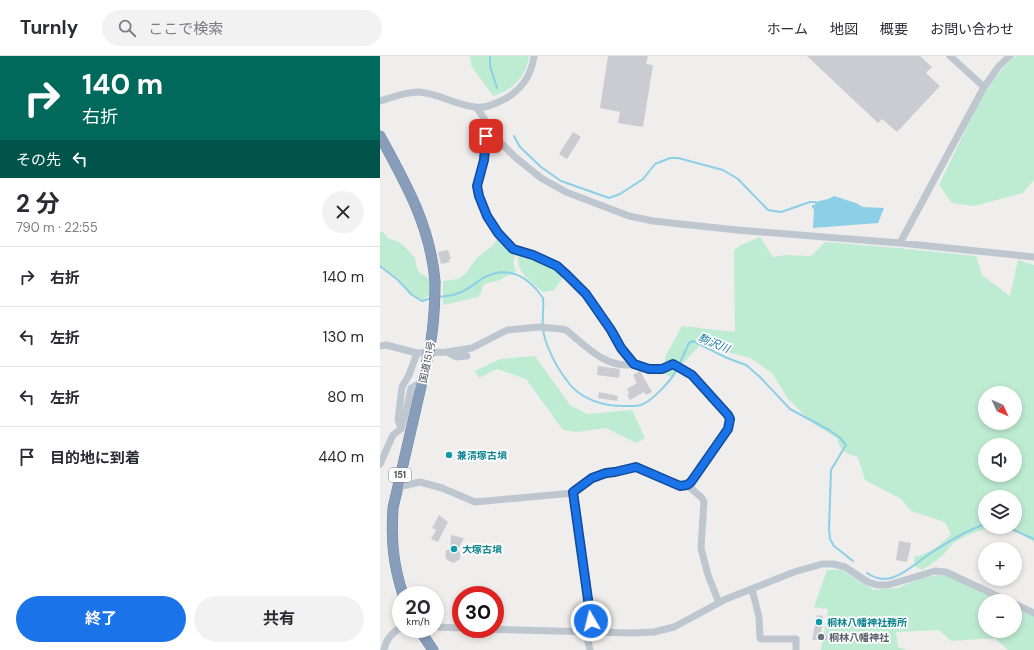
<!DOCTYPE html>
<html lang="ja">
<head>
<meta charset="utf-8">
<style>
	body { margin:0; font-family:"DM Sans","Noto Sans JP",sans-serif; background:#f2f2f3; color:#2b2b33; height:100vh; display:flex; flex-direction:column; font-size:15px; white-space:nowrap }
	* { box-sizing:border-box; margin:0 }
	p { font-size:13px; color:#7c7c81 }
	.icon { flex:none; width:22px; height:22px; fill:none; stroke:currentColor; stroke-width:2; stroke-linecap:round; stroke-linejoin:round }
	.map { position:relative; flex:1; overflow:hidden }
	.panel { display:flex; flex-direction:column; background:#fff; width:380px }
	.panel>* { flex:none }
	.top-card { background:#00695c; color:#fff; overflow:hidden }
	.needle { width:26px; rotate:134deg }
	.controls { position:absolute; left:598px; top:330px; display:grid; gap:8px }
	.controls a { display:grid; place-items:center; width:44px; height:44px; border-radius:50%; background:#fff; box-shadow:0 2px 6px #0003; font-size:20px }
	.speed { position:absolute; left:12px; top:530px; display:flex; gap:8px; font-size:20px; font-weight:700; text-align:center }
	.speed>* { display:grid; place-content:center; width:52px; height:52px; border-radius:50%; background:#fff; box-shadow:0 2px 6px #0003; line-height:1 }
	.speed small { font-size:10px; font-weight:400 }
	.speed .limit { border:6px solid #d22; background:#fff; color:#111 }
	.pin { position:absolute; display:grid; place-items:center; width:34px; height:34px; color:#fff; margin:-17px; border-radius:8px; box-shadow:0 2px 6px #0006 }
	.me { position:absolute; width:44px; margin:-22px; rotate:352deg; stroke-linejoin:round; filter:drop-shadow(0 0 3px #0008) }
	.turn { display:flex; align-items:center; gap:14px; height:84px; padding:0 16px; font-size:18px }
	.turn .icon { width:52px; height:52px; stroke-width:2.5 }
	.turn b { display:block; font-size:28px; line-height:34px }
	.then { display:flex; align-items:center; height:38px; padding:0 16px; background:#0003; gap:8px; font-size:15px }
	.round { display:grid; place-items:center; flex:none; width:42px; height:42px; border-radius:21px; background:#f2f2f3 }
	.head { display:flex; align-items:center; justify-content:space-between; height:68px; padding:0 16px }
	h1 { font-size:24px; font-weight:700; line-height:30px }
	.cta { display:flex; gap:8px; margin-top:auto; padding:8px 16px }
	.cta a { flex:1; height:46px; border-radius:24px; background:#1a73e8; color:#fff; font-size:16px; font-weight:700; line-height:46px; text-align:center }
	.cta a+a { background:#f2f2f3; color:#2b2b33 }
	ul { padding:0; list-style:none }
	li { display:flex; align-items:center; gap:12px; height:60px; padding:0 16px; border-top:1px solid #e1e1e2 }
	li div { flex:1 }
	li b { display:block; font-size:15px }
	li em { font-style:normal }
	header { display:flex; align-items:center; gap:24px; box-sizing:border-box; height:56px; padding:0 20px; background:#fff; border-bottom:1px solid #e1e1e2 }
	header strong { font-size:19px }
	nav { display:flex; gap:22px; margin-inline-start:auto; font-size:14px }
	.search { width:280px; height:36px; background:#f2f2f3; display:flex; align-items:center; gap:10px; box-sizing:border-box; padding:0 14px; border-radius:22px; color:#7c7c81; font-size:15px }
	main { display:flex; flex:1; min-height:0 }
	.map>svg:first-child { display:block }
	.green { fill:#bdecd2; fill-rule:evenodd }
	.water { fill:#8ccfe6 }
	.lines { fill:none; stroke-linecap:round; stroke-linejoin:round }
	.stream { stroke:#8ccfe6; stroke-width:2 }
	.building { fill:#caccd2 }
	.highway-casing { stroke:#7288a5; stroke-width:11 }
	.minor { stroke:#bec7cf; stroke-width:7 }
	.highway { stroke:#879db9; stroke-width:10 }
	.highway-bridge-casing { stroke:#7288a5; stroke-width:11; stroke-linecap:butt }
	.highway-bridge { stroke:#879db9; stroke-width:10 }
	.route-casing { stroke:#114b97; stroke-width:10 }
	.route { stroke:#1a73e8; stroke-width:7 }
	.culture-dot { fill:#0f9aa8; stroke:#fff; stroke-width:1.5 }
	.worship-dot { fill:#6b7280; stroke:#fff; stroke-width:1.5 }
	.labels { text-anchor:middle; dominant-baseline:central; stroke-width:3.5; stroke-linejoin:round; paint-order:stroke }
	.shield { fill:#fff; stroke:#7e848b; stroke-width:1 }
	.shield-label { font-size:9px; font-weight:bold; fill:#464f59 }
	.street-label { font-size:10px; fill:#464f59; stroke:#fff }
	.culture-label { font-size:10px; font-weight:bold; fill:#0d838f; stroke:#fff; text-anchor:start }
	.worship-label { font-size:10px; font-weight:bold; fill:#5b616d; stroke:#fff; text-anchor:start }
	.water-label { font-size:11px; font-style:italic; fill:#147a9f; stroke:#fff }
</style>
</head>
<body>
<header>
<strong>Turnly</strong>
<div class="search"><svg class="icon" aria-label="search" viewBox="0 0 24 24"><circle cx="10" cy="10" r="6"/><path d="M15 15l6 6"/></svg>ここで検索</div>
<nav><a>ホーム</a><a>地図</a><a>概要</a><a>お問い合わせ</a></nav>
</header>
<main>
<section class="panel">
<div class="top-card">
<div class="turn"><svg class="icon" aria-label="right" viewBox="0 0 24 24"><path d="M7 20v-9h11M14 6l5 5-5 5"/></svg><div><b>140 m</b>右折</div></div>
<div class="then">その先<svg class="icon" aria-label="left" viewBox="0 0 24 24"><path d="M17 20v-9H6M10 6l-5 5 5 5"/></svg></div>
</div>
<div class="head"><div><h1>2 分</h1><p>790 m · 22:55</p></div><a class="round"><svg class="icon" aria-label="close" viewBox="0 0 24 24"><path d="M6 6l12 12M18 6L6 18"/></svg></a></div>
<ul>
<li><svg class="icon" aria-label="right" viewBox="0 0 24 24"><path d="M7 20v-9h11M14 6l5 5-5 5"/></svg><div><b>右折</b></div><em>140 m</em></li>
<li><svg class="icon" aria-label="left" viewBox="0 0 24 24"><path d="M17 20v-9H6M10 6l-5 5 5 5"/></svg><div><b>左折</b></div><em>130 m</em></li>
<li><svg class="icon" aria-label="left" viewBox="0 0 24 24"><path d="M17 20v-9H6M10 6l-5 5 5 5"/></svg><div><b>左折</b></div><em>80 m</em></li>
<li><svg class="icon" aria-label="arrive" viewBox="0 0 24 24"><path d="M6 21V4h12l-3 4 3 4H6"/></svg><div><b>目的地に到着</b></div><em>440 m</em></li>
</ul>
<div class="cta"><a>終了</a><a>共有</a></div>
</section>
<div class="map">
<svg width="654" height="594" viewBox="0 0 654 594">
	<rect width="100%" height="100%" fill="#f0eded"/>
	<path class="green" d="M90,0H149C146,22 132,34 113,40L92,11Z
		M636,0H654V124L643,137L594,150L572,147L559,129L605,34L626,9Z
		M0,176H3L8,182L19,186L28,194L35,202L37,213L39,216L50,223V239L42,244L32,238L19,223L0,209Z
		M380,181L393,201L406,199L431,200L445,186L518,192L596,200L602,219L630,240L638,204L654,209V486L637,476L614,471H635V441H605V471H611L587,479L573,487L563,499L554,506L542,514L534,510V501C549,498 561,489 571,478L565,466L531,455L521,443L485,424L478,401C466,398 459,394 457,382L434,368L408,343L392,317L370,302L320,289L291,321L285,318V301L302,270L355,276L354,194L361,189ZM605,337H635V367H605ZM605,389H635V419H605Z
		M118,182L136,196L133,207L136,216L117,225L104,228L101,237L98,241L63,249V225L78,223L86,217L97,202L113,189Z
		M139,198L167,207L182,218L183,222L174,234L163,236C152,226 134,215 139,198Z
		M155,300L190,349L207,358L252,354L265,382L256,387L226,372L197,376L183,374L146,323L117,313L99,322L95,315L120,303Z
		M447,514H462L494,534L518,532L538,523L564,518L622,545H605V575H635V551L654,560V594H628L615,582L571,585L559,574L516,576L518,591L527,594H441L448,553L434,551Z"/>
	<path class="water" d="M454,140L476,147L483,151L504,152L498,167L433,172L434,153L432,152V149H435V146L448,143Z"/>
	<g class="lines">
		<path class="stream" d="M110,0V10L117,32
			M134,80L140,91L161,111L181,125L229,142L240,138L263,123L275,108L290,102H298L343,114L358,123L388,154L401,156L430,146H435
			M0,210L18,224L32,239L42,245L52,242
			M58,241C64,240 71,240 76,238C87,235 94,228 103,222C128,208 149,221 163,242C164,252 162,262 163,272C164,287 176,310 185,322C199,344 224,351 249,350C252,350 257,350 261,349C272,345 292,324 297,313
			M299,309L309,287L313,285L347,302L366,309L380,321L410,353L449,374L459,381L466,389L451,414L449,473L450,483L454,490L473,505
			M627,471L654,483
			M487,517C494,522 503,524 511,522C525,518 536,507 548,499C566,487 585,475 605,468"/>
	</g>
	<path class="building" d="M228,0H268L266,8L273,9L263,71L238,67L240,56L220,52Z
		M427,0H540L552,11L546,17L560,30L517,76L502,63L498,67Z
		M193,76L201,81L187,103L179,98Z
		M68,194L71,203H69L70,206L61,208L58,196Z
		M218,310L240,313L239,322L217,319Z
		M260,315L272,336L266,339L264,336L250,344L247,339L249,338L247,333L257,327L253,319Z
		M219,336L238,340L237,345L218,342Z
		M59,459L68,466L58,486L51,483L56,474L52,472Z
		M71,479L84,482L78,493L80,498V503L74,507L67,504L65,500L66,495L70,492Z
		M519,485L531,487L527,506L516,504Z
		M437,559L443,560L441,577L442,578L449,579L448,584H432Z"/>
	<g class="lines">
		<defs>
			<path id="highway" d="M0,80C26,128 50,169 55,225
				M23,539C13,507 11,486 13,452L48,300
				M39,573L53,594"/>
		</defs>
		<use href="#highway" class="highway-casing"/>
		<path class="minor" d="M570,0L604,31
			M0,45C13,41 25,36 39,36C57,37 76,49 95,51C101,52 110,50 116,47C137,39 151,23 154,0
			M97,52L119,85L135,101L161,122L186,136L249,160L273,165L357,174L520,187L654,201
			M103,62L106,80L104,104L97,130L99,140L107,160L118,177L133,193L153,199L177,210L187,219L206,238L231,274L241,292L254,308L269,313H282L293,308L312,319L348,359L350,363L348,373L311,426L307,429L300,430L256,411L235,417H226L213,422L193,437L212,576
			M520,187L604,31L619,10L630,0
			M0,290L6,289L37,297L67,296L92,292L127,274L159,271L181,273L186,274C206,290 227,314 254,308
			M67,296L77,301L87,300
			M21,373L18,364L22,331L29,319L37,297
			M0,408L13,379L21,373L26,356L31,332L42,326
			M307,429L321,441L324,445L321,492L328,519L339,547
			M18,431L40,426L62,432L95,446L193,437
			M372,533L379,561L380,582L381,583H416V594
			M635,548L654,557
			M55,571L81,572
			M103,573L252,577L274,576L294,571L346,543L414,516L442,508H453L465,511L488,526L497,529H508L555,515L566,516L628,545
			M206,576L210,594
			M4,594C6,583 12,577 21,571"/>
		<use href="#highway" class="highway"/>
		<defs>
			<path id="highway-bridge" d="M48,300C54,274 55,251 55,225"/>
		</defs>
		<use href="#highway-bridge" class="highway-bridge-casing"/>
		<use href="#highway-bridge" class="highway-bridge"/>
	</g>
	<g class="lines">
		<defs>
			<path id="route" d="M106,80L104,104L97,130L99,140L107,160L118,177L133,193L153,199L177,210L187,219L206,238L231,274L241,292L254,308L269,313H282L293,308L312,319L348,359L350,363L348,373L311,426L307,429L300,430L256,411L235,416L226,417L212,422L193,436L211,565"/>
		</defs>
		<use href="#route" class="route-casing"/>
		<use href="#route" class="route"/>
	</g>
	<g class="culture-dot">
		<circle cx="69" cy="399" r="4"/>
		<circle cx="74" cy="493" r="4"/>
		<circle cx="439" cy="566" r="4"/>
	</g>
	<circle class="worship-dot" cx="441" cy="581" r="4"/>
	<g class="labels">
		<rect class="shield" x="9" y="412" width="22" height="14" rx="3"/>
		<g class="shield-label">
			<text x="20" y="419">151</text>
		</g>
		<g class="street-label">
			<text transform="translate(47 306) rotate(-78)">国道151号</text>
		</g>
		<g class="culture-label">
			<text x="77" y="399">兼清塚古墳</text>
			<text x="82" y="493">大塚古墳</text>
			<text x="447" y="566">桐林八幡神社務所</text>
		</g>
		<g class="worship-label">
			<text x="449" y="581">桐林八幡神社</text>
		</g>
		<g class="water-label">
			<text transform="translate(334 287) rotate(22)">駒沢川</text>
		</g>
	</g>
</svg>
<div class="controls">
<a><svg class="needle" viewBox="-14 -14 28 28"><path d="M0-13l5 13h-10z" fill="#e53935"/><path d="M0 13l5-13h-10z" fill="#7c7c81"/></svg></a>
<a><svg class="icon" aria-label="sound" viewBox="0 0 24 24"><path d="M4 9h4l5-4v14l-5-4H4zM17 9q2 3 0 6"/></svg></a>
<a><svg class="icon" aria-label="layers" viewBox="0 0 24 24"><path d="M12 4l9 5-9 5-9-5zM3 14l9 5 9-5"/></svg></a>
<a>+</a>
<a>−</a>
</div>
<div class="speed"><div>20<small>km/h</small></div><div class="limit">30</div></div>
<div class="pin" style="left:106px;top:80px;background:#d93025"><svg class="icon" aria-label="arrive" viewBox="0 0 24 24"><path d="M6 21V4h12l-3 4 3 4H6"/></svg></div>
<svg class="me" style="left:211px;top:565px" viewBox="-20 -20 40 40"><circle r="17" fill="#1a73e8" stroke="#fff" stroke-width="3"/><path d="M0-11L8 9 0 5-8 9z" fill="#fff"/></svg>
</div>
</main>
</body>
</html>
